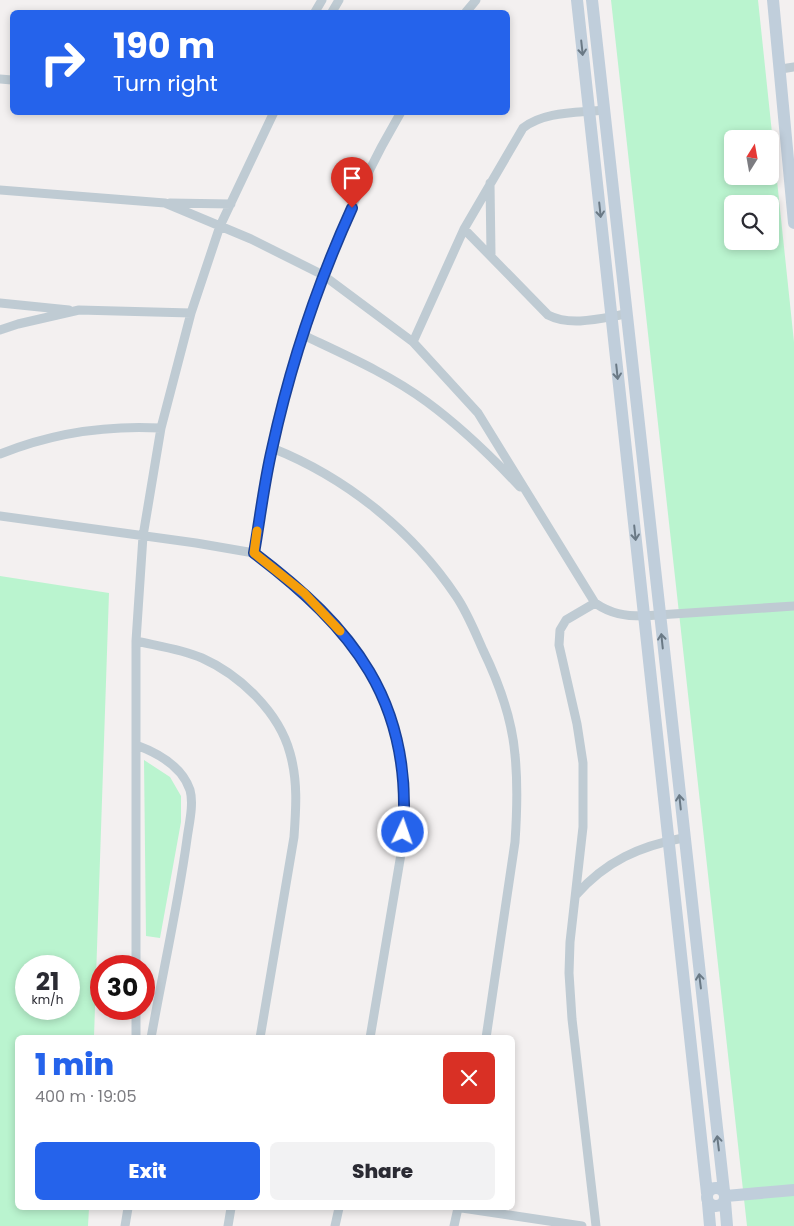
<!DOCTYPE html>
<html lang="en">
<head>
<meta charset="utf-8">
<style>
	body { margin:0; font-family:Poppins,sans-serif; background:#f2f2f3; color:#2b2b33; height:100vh; display:flex; flex-direction:column; font-size:19px; white-space:nowrap }
	* { box-sizing:border-box; margin:0 }
	p { font-size:16px; color:#7c7c81 }
	.icon { flex:none; width:28px; height:28px; fill:none; stroke:currentColor; stroke-width:2; stroke-linecap:round; stroke-linejoin:round }
	.map { position:relative; flex:1; overflow:hidden }
	.panel { position:absolute; left:15px; top:1035px; width:500px; height:175px; display:flex; flex-direction:column; background:#fff; border-radius:8px; box-shadow:0 2px 8px #0003 }
	.panel>* { flex:none }
	.guide { position:absolute; left:10px; top:10px; width:500px; height:105px; border-radius:8px; box-shadow:0 2px 8px #0003; background:#2563eb; color:#fff; overflow:hidden }
	.needle { width:32px; rotate:11deg }
	.tools { position:absolute; left:724px; top:130px; display:grid; gap:10px }
	.tools a { display:grid; place-items:center; width:55px; height:55px; border-radius:8px; background:#fff; box-shadow:0 2px 8px #0003; font-size:25px }
	.speed { position:absolute; left:15px; top:955px; display:flex; gap:10px; font-size:25px; font-weight:700; text-align:center }
	.speed>* { display:grid; place-content:center; width:65px; height:65px; border-radius:50%; background:#fff; box-shadow:0 2px 8px #0003; line-height:1 }
	.speed small { font-size:12px; font-weight:400 }
	.speed .limit { border:8px solid #d22; background:#fff; color:#111 }
	.pin { position:absolute; display:grid; place-items:center; width:42px; height:42px; color:#fff; margin:-51px -21px; border-radius:50% 50% 50% 0; rotate:-45deg; box-shadow:0 0 5px #0007 }
	.pin .icon { rotate:45deg }
	.me { position:absolute; width:55px; margin:-28px; rotate:3deg; stroke-linejoin:round; filter:drop-shadow(0 0 4px #0008) }
	.turn { display:flex; align-items:center; gap:18px; height:105px; padding:0 20px; font-size:22px }
	.turn .icon { width:65px; height:65px; stroke-width:2.5 }
	.turn b { display:block; font-size:35px; line-height:42px }
	.round { display:grid; place-items:center; flex:none; width:52px; height:52px; border-radius:8px; background:#f2f2f3 }
	.headline { display:flex; align-items:center; justify-content:space-between; height:85px; padding:0 20px }
	h1 { font-size:30px; font-weight:800; line-height:38px; color:#2563eb }
	.primary-button { display:flex; gap:10px; margin-top:auto; padding:10px 20px }
	.primary-button a { flex:1; height:58px; border-radius:8px; background:#2563eb; color:#fff; font-size:20px; font-weight:800; line-height:58px; text-align:center }
	.primary-button a+a { background:#f2f2f3; color:#2b2b33 }
	.map>svg:first-child { display:block }
	.green { fill:#baf4cf; fill-rule:evenodd }
	.lines { fill:none; stroke-linecap:round; stroke-linejoin:round }
	.street { stroke:#bfcbd3; stroke-width:9 }
	.secondary { stroke:#c0cedb; stroke-width:12 }
	.oneway { stroke:#6a7985 }
	.route-casing { stroke:#184099; stroke-width:12 }
	.route { stroke:#2563eb; stroke-width:9 }
	.slow { stroke:#f59e0b; stroke-width:9 }
</style>
</head>
<body>
<div class="map">
<svg width="794" height="1226" viewBox="0 0 794 1226">
	<rect width="100%" height="100%" fill="#f3f0f0"/>
	<path class="green" d="M611,0H758L794,342V1226H747ZM732,139H770V176H732ZM732,204H770V241H732Z
		M0,576L109,593L94,1037L18,1038V1208H89L88,1226H0ZM26,966H69V1009H26Z
		M144,760L170,777L181,796V822L160,938L146,936Z"/>
	<g class="lines">
		<path class="street" d="M315,12L322,0
			M332,12L339,0
			M466,12L476,0
			M781,69L794,67
			M0,79L12,80
			M490,183L491,254
			M0,190L165,203L251,239L323,275L413,342L478,413L595,603C611,614 625,616 643,616L794,606
			M170,203L231,204
			M464,229L548,315C571,327 602,318 626,314
			M0,303L69,310
			M0,330L18,324L79,310L191,313
			M303,335C345,355 389,374 427,402C461,427 491,456 520,487
			M413,342L464,229L523,128C544,111 578,113 604,110
			M272,448C345,477 412,530 456,596C467,612 475,632 483,650C499,683 512,718 515,755C518,784 517,813 515,842L486,1038
			M0,454C52,433 105,425 161,428
			M0,516L196,543L254,553L304,593L333,622L356,650L374,678L390,714L399,748L405,790L402,848L370,1038
			M254,553C260,519 264,483 272,448C298,331 340,216 401,112
			M595,603L566,620L560,630L559,645L577,724L583,763V827L570,942L569,973L572,1019L596,1226
			M136,641C158,646 181,649 202,658C240,675 279,712 290,753C298,781 296,809 294,837L260,1038
			M136,745C158,753 182,766 190,790C194,804 189,824 187,839C178,905 163,971 151,1038
			M576,895C606,861 640,846 683,838
			M136,966V641L143,536L161,428L191,313L220,226L274,112
			M136,1038V1009
			M462,1208L582,1226
			M125,1226L128,1208
			M228,1226L231,1208
			M335,1226L339,1208
			M454,1226L458,1208"/>
		<path class="secondary" d="M577,0L707,1193
			M592,0L724,1191
			M773,0L794,223
			M707 1197a9 9 0 1 1 18 0a9 9 0 1 1-18 0Z
			M726,1196L794,1190
			M725,1201L727,1226
			M708,1203L710,1226"/>
	</g>
	<defs><path id="oneway-shaft" d="M-6 0H5M1.5-3L5.5 0L1.5 3" fill="none" stroke-width="1.6" stroke-linecap="round" stroke-linejoin="round" transform="scale(1.25)"/></defs>
	<g class="oneway">
		<use href="#oneway-shaft" transform="translate(582 48) rotate(84)"/>
		<use href="#oneway-shaft" transform="translate(600 210) rotate(84)"/>
		<use href="#oneway-shaft" transform="translate(617 372) rotate(84)"/>
		<use href="#oneway-shaft" transform="translate(635 533) rotate(84)"/>
		<use href="#oneway-shaft" transform="translate(662 641) rotate(-96)"/>
		<use href="#oneway-shaft" transform="translate(680 802) rotate(-96)"/>
		<use href="#oneway-shaft" transform="translate(700 981) rotate(-97)"/>
		<use href="#oneway-shaft" transform="translate(718 1143) rotate(-97)"/>
	</g>
	<g class="lines">
		<defs>
			<path id="route" d="M352,208C317,285 290,366 272,449C264,483 260,519 254,553C353,628 413,701 403,832"/>
		</defs>
		<use href="#route" class="route-casing"/>
		<use href="#route" class="route"/>
		<path class="slow" d="M257,531L254,553L304,593L340,631"/>
	</g>
</svg>
<div class="tools">
<a><svg class="needle" viewBox="-14 -14 28 28"><path d="M0-13l5 13h-10z" fill="#e53935"/><path d="M0 13l5-13h-10z" fill="#7c7c81"/></svg></a>
<a><svg class="icon" aria-label="search" viewBox="0 0 24 24"><circle cx="10" cy="10" r="6"/><path d="M15 15l6 6"/></svg></a>
</div>
<div class="speed"><div>21<small>km/h</small></div><div class="limit">30</div></div>
<div class="pin" style="left:352px;top:208px;background:#d93025"><svg class="icon" aria-label="arrive" viewBox="0 0 24 24"><path d="M6 21V4h12l-3 4 3 4H6"/></svg></div>
<svg class="me" style="left:403px;top:832px" viewBox="-20 -20 40 40"><circle r="17" fill="#2563eb" stroke="#fff" stroke-width="3"/><path d="M0-11L8 9 0 5-8 9z" fill="#fff"/></svg>
<div class="guide">
<div class="turn"><svg class="icon" aria-label="right" viewBox="0 0 24 24"><path d="M7 20v-9h11M14 6l5 5-5 5"/></svg><div><b>190 m</b>Turn right</div></div>
</div>
<section class="panel">
<div class="headline"><div><h1>1 min</h1><p>400 m · 19:05</p></div><a class="round" style="background:#d93025;color:#fff"><svg class="icon" aria-label="close" viewBox="0 0 24 24"><path d="M6 6l12 12M18 6L6 18"/></svg></a></div>
<div class="primary-button"><a>Exit</a><a>Share</a></div>
</section>
</div>
</body>
</html>
